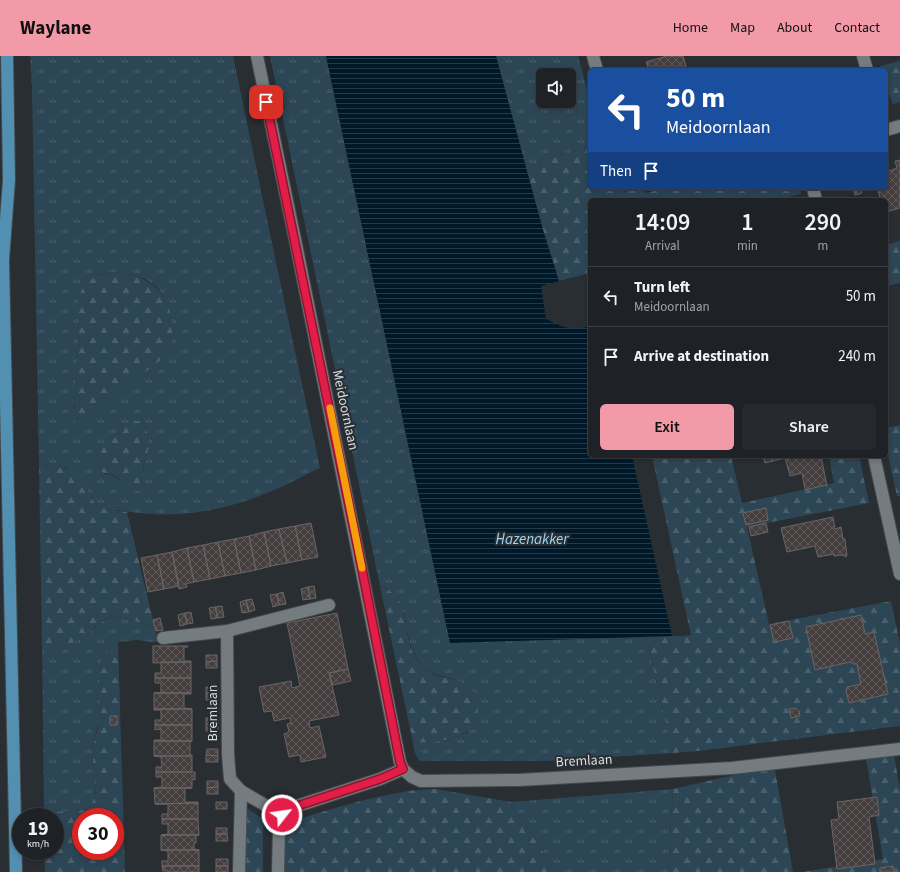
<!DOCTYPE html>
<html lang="en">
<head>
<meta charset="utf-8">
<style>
	body { margin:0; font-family:"Source Sans 3",sans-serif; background:#262a2e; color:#f1f3f6; height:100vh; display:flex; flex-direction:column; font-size:15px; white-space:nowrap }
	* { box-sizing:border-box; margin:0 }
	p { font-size:13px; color:#a1a4a7 }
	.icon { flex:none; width:22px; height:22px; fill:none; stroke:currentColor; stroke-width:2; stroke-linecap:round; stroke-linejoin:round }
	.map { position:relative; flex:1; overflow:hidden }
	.panel { position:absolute; left:588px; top:142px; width:300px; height:260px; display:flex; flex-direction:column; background:#1e2226; border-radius:6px; box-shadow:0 2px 6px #0003,0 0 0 1px #3c3f43 }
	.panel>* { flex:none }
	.guide { position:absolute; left:588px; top:12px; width:300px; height:122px; border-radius:6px; box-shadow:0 2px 6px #0003,0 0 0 1px #3c3f43; background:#1a4fa0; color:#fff; overflow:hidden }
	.tools { position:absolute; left:536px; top:12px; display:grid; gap:8px }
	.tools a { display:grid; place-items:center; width:40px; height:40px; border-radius:6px; background:#1e2226; box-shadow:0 2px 6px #0003,0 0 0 1px #3c3f43; font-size:20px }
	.speed { position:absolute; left:12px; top:752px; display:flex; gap:8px; font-size:20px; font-weight:700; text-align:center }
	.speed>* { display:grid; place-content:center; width:52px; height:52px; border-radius:50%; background:#1e2226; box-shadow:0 2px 6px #0003,0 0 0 1px #3c3f43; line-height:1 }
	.speed small { font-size:10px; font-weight:400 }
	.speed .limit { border:6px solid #d22; background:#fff; color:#111 }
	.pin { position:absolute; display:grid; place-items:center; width:34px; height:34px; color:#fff; margin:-17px; border-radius:8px; box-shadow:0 2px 6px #0006 }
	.me { position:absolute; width:44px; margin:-22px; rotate:60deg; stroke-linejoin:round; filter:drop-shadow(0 0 3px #0008) }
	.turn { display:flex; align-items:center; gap:14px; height:84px; padding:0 12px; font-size:18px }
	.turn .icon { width:52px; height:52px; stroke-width:2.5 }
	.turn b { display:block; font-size:28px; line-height:34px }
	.then { display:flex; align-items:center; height:38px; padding:0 12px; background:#0003; gap:8px; font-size:15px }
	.eta { display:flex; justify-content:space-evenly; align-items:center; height:68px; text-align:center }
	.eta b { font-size:24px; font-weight:600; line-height:28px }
	.primary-button { display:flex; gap:8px; margin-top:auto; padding:8px 12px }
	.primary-button a { flex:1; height:46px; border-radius:6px; background:#f39aa8; color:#111; font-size:16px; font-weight:600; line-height:46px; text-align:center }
	.primary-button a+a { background:#262a2e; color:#f1f3f6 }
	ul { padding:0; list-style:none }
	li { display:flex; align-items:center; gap:12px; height:60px; padding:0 12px; border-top:1px solid #3c3f43 }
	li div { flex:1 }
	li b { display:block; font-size:15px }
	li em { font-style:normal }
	header { display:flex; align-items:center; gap:24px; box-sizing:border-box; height:56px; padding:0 20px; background:#f39aa8; color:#111 }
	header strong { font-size:19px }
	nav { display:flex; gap:22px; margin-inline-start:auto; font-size:14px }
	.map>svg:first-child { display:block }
	.grass { fill:url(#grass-tufts); fill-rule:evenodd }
	.forest { fill:url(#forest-firs); fill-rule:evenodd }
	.water { fill:url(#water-rules) }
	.building { fill:url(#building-cross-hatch); stroke:#6c6465 }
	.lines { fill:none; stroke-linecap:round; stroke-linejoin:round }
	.minor-casing { stroke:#454a4d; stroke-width:14 }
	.major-casing { stroke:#454a4d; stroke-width:14 }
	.minor { stroke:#757c80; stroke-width:12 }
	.major { stroke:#538fb0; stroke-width:12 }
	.route-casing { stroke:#92132f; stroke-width:10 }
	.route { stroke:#e11d48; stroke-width:7 }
	.slow { stroke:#f59e0b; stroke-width:7 }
	.labels { text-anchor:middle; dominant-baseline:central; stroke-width:4; stroke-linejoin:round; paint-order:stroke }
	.street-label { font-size:14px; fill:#d9dddf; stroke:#282e32 }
	.water-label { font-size:15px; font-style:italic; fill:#a0d5f6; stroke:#282e32 }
</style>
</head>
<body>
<header>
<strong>Waylane</strong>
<nav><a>Home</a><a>Map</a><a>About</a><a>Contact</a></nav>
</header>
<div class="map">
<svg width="900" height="816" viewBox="0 0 900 816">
	<defs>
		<pattern id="grass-tufts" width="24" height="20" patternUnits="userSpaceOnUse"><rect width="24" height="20" fill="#2d4655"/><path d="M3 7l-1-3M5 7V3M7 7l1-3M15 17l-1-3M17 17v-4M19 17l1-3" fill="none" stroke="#4b606d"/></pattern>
		<pattern id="forest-firs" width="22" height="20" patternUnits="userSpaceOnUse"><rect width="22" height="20" fill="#2d4655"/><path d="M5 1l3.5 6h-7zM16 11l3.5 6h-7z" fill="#4b606d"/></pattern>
		<pattern id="water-rules" width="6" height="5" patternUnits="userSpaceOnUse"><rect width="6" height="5" fill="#001929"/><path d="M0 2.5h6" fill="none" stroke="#253a48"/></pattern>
		<pattern id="building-cross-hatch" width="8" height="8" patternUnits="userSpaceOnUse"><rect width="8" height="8" fill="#453e3f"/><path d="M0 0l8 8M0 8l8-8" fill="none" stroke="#5f595a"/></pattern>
	</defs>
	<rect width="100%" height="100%" fill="#282e32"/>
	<path class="grass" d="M30,0H233L277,211L320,412C306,418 293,426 279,432C227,455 180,464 124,455C115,454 101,454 95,447C93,445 93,443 92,442L67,412L57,410L39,411L32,33ZM118,216C134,218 153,223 162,238C165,241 166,246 167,249C173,264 173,274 170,289L102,348L92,359L85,370L74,352L79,277L78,248L98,219L106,217ZM144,370C156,391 138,404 145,425L123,428C117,420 114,419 104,418Z
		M270,0H326L450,586L646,580L673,697L545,705H420C415,700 414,694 413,687L449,684L468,676L475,638C461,617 432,626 418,604C411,594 408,581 406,569C405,565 405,560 404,557C402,553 389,533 386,532C384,531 382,530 380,530Z
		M496,0H578L590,44V90L525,109ZM543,19H569V45H543Z
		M118,561L128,563L155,572L158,586H150L137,584L118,586L105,597L101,605C100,624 101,643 99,662C98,673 93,686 92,695C92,710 102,741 89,751C82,756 54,757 44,757L42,589H56L87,579L99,567L108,562Z
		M673,733L668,816H555L511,746Z"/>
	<path class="forest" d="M900,5V46L893,48C887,35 886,28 886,14H882L880,10Z
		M590,90V132H620L625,136L628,132H642L645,137L667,132H800L801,138L776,144H590V217L559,225L543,174L525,109Z
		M900,185V227L886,230V189Z
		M118,216C139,219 158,227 167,247C170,253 171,261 172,268C175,305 148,312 123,331C108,342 96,355 85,370H75C73,340 77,310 79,279C79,269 77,259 78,248C78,242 81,234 85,229C94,218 106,217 118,216Z
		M132,365H139L144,370L147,376L149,391L143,410L146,433C139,438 128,433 123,428C121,425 119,422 117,421C109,416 105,420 97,412L95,399C107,386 116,373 132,365Z
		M900,369V440H897L886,390V372Z
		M652,400H731L742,447L834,427L829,400H859L869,447L747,471L769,568L891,545L900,588V670L698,695L673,697L646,580H681L691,579Z
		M57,410C72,413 82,420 88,434C90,439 92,445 96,448C104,455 117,454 127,456L155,572C142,568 120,558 107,562C99,565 94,572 88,578C76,590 58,589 42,589L39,411Z
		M380,530C415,542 399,582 419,606C423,611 430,616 436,619C449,624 467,623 474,637C478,645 478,656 478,664C462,687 438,685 413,687Z
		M118,586L125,816H45L44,795H55V761H44V757L83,754L89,751L93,745L96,737L92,694L98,672L99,661L100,647L99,625V611L101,605L105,597ZM81,761H115V795H81Z
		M894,699L900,733V816H802L883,803L866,703Z
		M775,714L793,816H668L673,733L743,717Z
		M435,733L511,746L555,816H283V768C324,755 366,742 408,735C417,734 426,733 435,733Z
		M245,751L263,763V816H245Z"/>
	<path class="water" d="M326,0H496L543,174L559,225L541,230L546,263C563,271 571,276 590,270V400H632L672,580L450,587Z"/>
	<path class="building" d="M667,0H683L687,14H649L646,6Z
		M900,104V152L886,156V144H881L877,132H886V116L897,112L895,105Z
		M858,132H861L862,137L855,139L853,133Z
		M763,400H823H821L827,430H826V429L805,434L802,417L790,420L785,402L765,407Z
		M766,452L768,464L746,469L743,457Z
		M833,461L835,473L841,471L843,483H845L847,500L845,501V499L834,500V498L818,501L815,490L787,496L781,472Z
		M311,467L318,501L302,504L295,470Z
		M766,467L768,476L751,480L749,471Z
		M295,470L302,504L287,507L279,473Z
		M279,473L287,507L271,510L264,476Z
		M264,476L271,510L256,514L249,480Z
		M249,480L256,514L241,517L234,483Z
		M234,483L241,517L225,520L218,486Z
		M218,486L225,520L210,523L203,489Z
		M203,489L210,523L194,526L187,492Z
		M187,492L194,526L186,528L187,531L179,533L172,496Z
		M172,496L179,530L164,533L157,499Z
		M157,499L164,533L148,536L141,502Z
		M314,530L316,542L310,543L308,531Z
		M308,531L310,543L303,544L301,533Z
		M283,536L286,548L279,549L277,538Z
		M277,538L279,549L273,551L270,539Z
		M252,543L255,554L249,556L246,544Z
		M246,544L249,556L242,557L240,546Z
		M222,550L224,561L218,562L215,551Z
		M215,551L218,562L211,563L209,552Z
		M191,556L193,567L187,568L185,557Z
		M185,557L187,568L180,570L178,559Z
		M337,557L348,613L329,617L339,659L309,665L310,672L319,670L326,701L301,706L300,700L299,699L289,701L284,678L289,676L287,668L291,667L290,662L274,665L272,655L264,656L259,631L291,625L292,632L300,630L287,567Z
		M861,559L865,578L874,576L888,638L849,647L846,634L847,632V631L861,628L857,608H854L850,606L815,614L806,571Z
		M160,562L163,574L156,575L153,564Z
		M789,565L793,582L774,586L770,569Z
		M153,590H188V591H184V605H191V606L153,607Z
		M206,599H217V605L206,606Z
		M217,605V612H206V606Z
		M161,606H191V622H155V617H161Z
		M348,613L351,625L333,629L329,617Z
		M155,622H191V637H154H161V627H155Z
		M206,631H218V637H206Z
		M154,637H191V638H184V652L192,653H154Z
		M206,637H218L217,644H206Z
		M795,652L799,655L800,660L791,662L789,653Z
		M154,653H192V669H155V664H161V654H154Z
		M110,660H117V669H110Z
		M206,662H218V668H206Z
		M206,668H218V675H206Z
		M155,669H192V685H154V684H161V673L155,674Z
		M154,685H192H190V699H192V700H154Z
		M207,693H218V700L206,699Z
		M206,699L218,700V706H206Z
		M154,700H192V716H156V711H162L161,701Z
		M156,716H195V724L192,723V732H154L162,731V721H156Z
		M207,725H218V731L207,732Z
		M218,731V738H207V732Z
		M154,732H192H185V746H198V747L155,748Z
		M877,741L879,759L869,761L875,808L837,813L831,764L839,763L837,746Z
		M216,746H227V753H216Z
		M198,747V763H162V758H168V748H155Z
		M162,763H198L199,779H161L168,778V768H162Z
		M216,772H227V778H216Z
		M216,778H227L228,785H216Z
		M161,779H199H196V787H194V793L199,794H161Z
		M161,794H199V810H162V805H168V795Z
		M216,803H228V810H216Z
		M162,810H199V816H168V815H163Z
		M216,810H228V816H216Z
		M893,810L894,816H880V812Z"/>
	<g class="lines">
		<defs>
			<path id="minor" d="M257,0C306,235 354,470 400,706L403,713
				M593,0L597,14
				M863,0L867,14
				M886,74L900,70
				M813,132L816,144
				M874,400L900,518
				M227,575L228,698L230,723L241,735L239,816
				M163,582L227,575L329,549
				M241,735L282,759
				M278,816L279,772L282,759L291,752L380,723L403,713L412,721L421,725L519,724L732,712L900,693"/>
			<path id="major" d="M7,0L9,124L3,204L16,816"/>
		</defs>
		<use href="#minor" class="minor-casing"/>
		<use href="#major" class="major-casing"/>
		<use href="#minor" class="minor"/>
		<use href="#major" class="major"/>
	</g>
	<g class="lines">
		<defs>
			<path id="route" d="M266,46L358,493L400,706L403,713L380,723L291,752L282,759"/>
		</defs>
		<use href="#route" class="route-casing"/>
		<use href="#route" class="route"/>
		<path class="slow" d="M330,352L362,512"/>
	</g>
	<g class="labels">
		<g class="street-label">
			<text transform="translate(345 354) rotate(78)">Meidoornlaan</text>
			<text transform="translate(213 657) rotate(-90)">Bremlaan</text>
			<text transform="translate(584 705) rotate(-3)">Bremlaan</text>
		</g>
		<g class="water-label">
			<text x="532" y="483">Hazenakker</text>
		</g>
	</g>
</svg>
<div class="tools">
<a><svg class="icon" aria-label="sound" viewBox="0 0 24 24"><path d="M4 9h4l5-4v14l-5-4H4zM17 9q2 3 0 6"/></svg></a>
</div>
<div class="speed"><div>19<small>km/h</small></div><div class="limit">30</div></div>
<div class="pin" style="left:266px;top:46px;background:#d93025"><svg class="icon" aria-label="arrive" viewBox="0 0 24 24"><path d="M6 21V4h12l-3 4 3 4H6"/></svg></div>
<svg class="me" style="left:282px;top:759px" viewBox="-20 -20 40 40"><circle r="17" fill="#e11d48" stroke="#fff" stroke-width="3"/><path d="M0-11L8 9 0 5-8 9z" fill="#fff"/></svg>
<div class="guide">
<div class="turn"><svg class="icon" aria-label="left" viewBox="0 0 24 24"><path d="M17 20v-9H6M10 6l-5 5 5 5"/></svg><div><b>50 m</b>Meidoornlaan</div></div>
<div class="then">Then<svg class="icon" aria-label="arrive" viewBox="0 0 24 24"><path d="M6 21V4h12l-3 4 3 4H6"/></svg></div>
</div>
<section class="panel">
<div class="eta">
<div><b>14:09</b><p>Arrival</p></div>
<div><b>1</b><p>min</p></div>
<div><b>290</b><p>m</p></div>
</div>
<ul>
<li><svg class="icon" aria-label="left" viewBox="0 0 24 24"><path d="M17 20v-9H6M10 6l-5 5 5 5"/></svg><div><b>Turn left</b><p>Meidoornlaan</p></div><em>50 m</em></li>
<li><svg class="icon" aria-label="arrive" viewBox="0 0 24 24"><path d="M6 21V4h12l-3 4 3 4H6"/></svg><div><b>Arrive at destination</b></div><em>240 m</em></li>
</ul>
<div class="primary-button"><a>Exit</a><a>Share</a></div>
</section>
</div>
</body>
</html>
